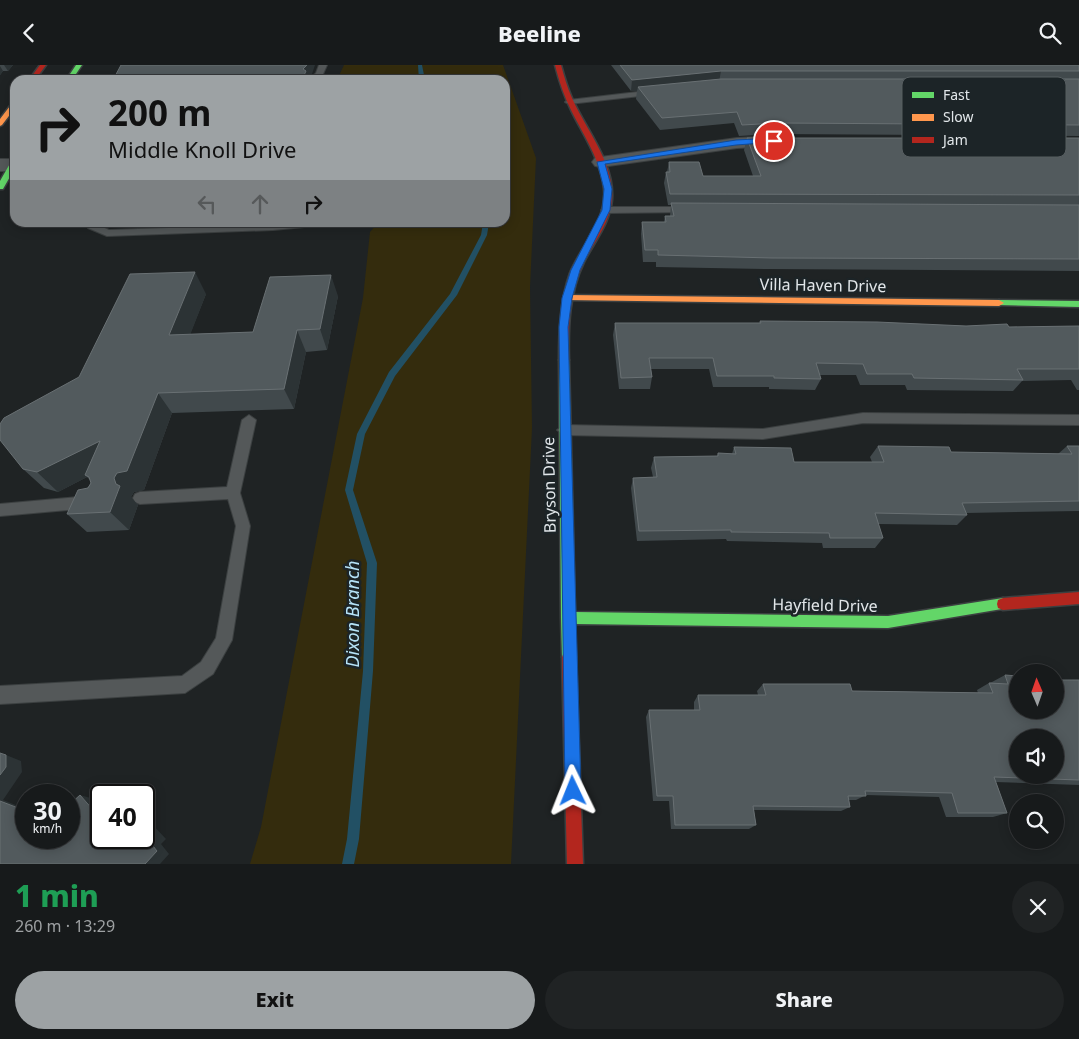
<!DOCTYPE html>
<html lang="en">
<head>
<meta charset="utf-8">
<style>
	body { margin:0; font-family:"Noto Sans",sans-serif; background:#202324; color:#f1f3f6; height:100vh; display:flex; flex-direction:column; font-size:19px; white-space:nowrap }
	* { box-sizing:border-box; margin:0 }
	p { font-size:16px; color:#9ea1a3 }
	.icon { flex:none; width:28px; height:28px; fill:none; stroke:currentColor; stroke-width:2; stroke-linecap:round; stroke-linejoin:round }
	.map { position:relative; height:799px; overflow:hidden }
	.sheet { display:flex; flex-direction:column; background:#171a1b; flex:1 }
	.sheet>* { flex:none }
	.banner { position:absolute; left:10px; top:10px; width:500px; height:152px; border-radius:15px; box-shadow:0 2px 12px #0003,0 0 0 1px #36383a; background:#9da2a4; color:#111; overflow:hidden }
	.needle { width:32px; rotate:358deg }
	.controls { position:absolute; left:1009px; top:599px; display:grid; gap:10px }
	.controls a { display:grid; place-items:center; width:55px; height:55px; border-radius:50%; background:#171a1b; box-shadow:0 2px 12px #0003,0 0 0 1px #36383a; font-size:25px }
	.speed { position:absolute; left:15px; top:719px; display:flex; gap:10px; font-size:25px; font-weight:700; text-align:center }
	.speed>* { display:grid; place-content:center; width:65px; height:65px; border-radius:50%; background:#171a1b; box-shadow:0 2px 12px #0003,0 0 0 1px #36383a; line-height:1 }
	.speed small { font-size:12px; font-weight:400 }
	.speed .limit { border:2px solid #111; border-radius:8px; background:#fff; color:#111 }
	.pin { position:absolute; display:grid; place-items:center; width:42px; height:42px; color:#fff; margin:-21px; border:2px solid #fff; border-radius:50%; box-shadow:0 1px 5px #0007 }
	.me { position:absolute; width:55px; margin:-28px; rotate:358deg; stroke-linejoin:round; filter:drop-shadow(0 0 4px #0008) }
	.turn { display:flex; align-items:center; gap:18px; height:105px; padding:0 15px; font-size:22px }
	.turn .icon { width:65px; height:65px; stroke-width:2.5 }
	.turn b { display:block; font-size:35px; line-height:42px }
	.lanes { display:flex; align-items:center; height:48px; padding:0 15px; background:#0003; justify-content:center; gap:25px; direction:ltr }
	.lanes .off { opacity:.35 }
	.round { display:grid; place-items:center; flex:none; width:52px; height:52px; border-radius:26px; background:#202324 }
	.head { display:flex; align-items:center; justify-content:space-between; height:85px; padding:0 15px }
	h1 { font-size:30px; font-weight:800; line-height:38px; color:#1e9e55 }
	.button { display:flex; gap:10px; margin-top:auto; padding:10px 15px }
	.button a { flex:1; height:58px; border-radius:30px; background:#9da2a4; color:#111; font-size:20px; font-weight:800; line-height:58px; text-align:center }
	.button a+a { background:#202324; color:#f1f3f6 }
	header { display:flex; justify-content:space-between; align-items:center; height:65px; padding:0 15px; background:#171a1b; font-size:22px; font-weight:800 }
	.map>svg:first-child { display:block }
	.green { fill:#342c0d }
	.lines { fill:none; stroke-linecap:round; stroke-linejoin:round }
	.stream { fill:#225064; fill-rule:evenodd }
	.lane-casing { stroke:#3c4041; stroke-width:2 }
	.street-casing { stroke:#3c4041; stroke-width:2 }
	.fast-casing { stroke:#3c4041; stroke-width:3 }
	.slow-casing { stroke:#3c4041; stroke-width:3 }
	.jam-casing { stroke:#3c4041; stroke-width:3 }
	.lane { fill:#545859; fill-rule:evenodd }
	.street { fill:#545859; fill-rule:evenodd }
	.fast { fill:#63d668; fill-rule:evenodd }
	.slow { fill:#ff974d; fill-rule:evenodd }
	.jam { fill:#b3261e; fill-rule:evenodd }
	.wall { fill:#41494c }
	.shaded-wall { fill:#2c3335 }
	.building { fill:#525a5d; stroke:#697073; fill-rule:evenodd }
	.route { fill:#1a73e8; stroke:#114b97 }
	.labels { text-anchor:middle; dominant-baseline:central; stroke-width:5; stroke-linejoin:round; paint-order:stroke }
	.street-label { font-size:16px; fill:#e1e6e9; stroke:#1c2427 }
	.water-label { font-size:18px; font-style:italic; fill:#b6e3f8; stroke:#1c2427 }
	.key { fill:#1c2427; stroke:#575e61; stroke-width:1 }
	.key-label { font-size:14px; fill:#e1e6e9 }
</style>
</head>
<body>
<header><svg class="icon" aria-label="back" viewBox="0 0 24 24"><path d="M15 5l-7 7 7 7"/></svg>Beeline<svg class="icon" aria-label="search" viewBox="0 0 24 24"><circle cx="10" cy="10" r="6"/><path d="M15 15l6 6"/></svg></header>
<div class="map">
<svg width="1079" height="799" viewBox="0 0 1079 799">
	<rect width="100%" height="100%" fill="#1f2324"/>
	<path class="green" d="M344,0H503L536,93L530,222L532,363L511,799H250L261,762L363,233L370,167L378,158H505V15H337Z"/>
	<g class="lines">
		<path class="stream" d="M418,0H422L425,15H419Z
			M483,158H489L487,170L457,230L395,311L365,369L353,425L377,498L373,606L359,774L354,799H342L347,774L363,606L367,498L345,425L357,369L389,307L450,229L481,170Z"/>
		<defs>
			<path id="lane" d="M319,0H327L323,9L317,15H308L316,8Z
				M655,25L659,27L658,29L569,39L565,37L569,35Z
				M687,142L690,143V147L606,148L601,145L606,142Z
				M89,158H99L98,160L109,165L320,158L315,161L273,165L107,171L88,163Z
				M863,348L1079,350V360L863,358L763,374L564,370L557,365L564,360L763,364Z
				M249,350L256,355L240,428L250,461L232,575L213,609L185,628L0,639V621L182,611L201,597L216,573L236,461L228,434L140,439L135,437L133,433L135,429L140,427L227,422L242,355Z
				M90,431L95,433L97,437L95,441L90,443L0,451V439Z"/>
			<path id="street" d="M783,71L789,72L792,76L789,80L737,83L601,102L595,101L592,97L595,93L601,92L737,73Z
				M0,94H15V106H0Z"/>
			<path id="fast" d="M76,0H82L72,15H66Z
				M12,95H15V103L3,124H0V116Z
				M999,235L1079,236V242L996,240L994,238Z
				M564,291L569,295L575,547L888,551L1003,533L1008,535L1009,539L1008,543L888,563L575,559L576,592L574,597L569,599L564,597L562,592L561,553L559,295Z"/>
			<path id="slow" d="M15,36V43L2,60L0,61V54L13,37Z
				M567,230L999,235L1004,238L999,241L564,235V231Z"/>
			<path id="jam" d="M40,0H46L35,15H29Z
				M555,0H561C564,11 567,22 572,33C586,65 615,98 612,135C610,158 594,177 584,197C569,228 568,262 569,295L564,299L559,295C559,266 560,236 570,208C581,181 607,156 604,124C601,96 584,71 572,47C564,31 559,16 555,0Z
				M1079,527V539L1003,545L998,543L997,539L998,535L1003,533Z
				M569,585L574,587L576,592L583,799H567L562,592L564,587Z"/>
		</defs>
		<use href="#lane" class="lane-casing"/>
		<use href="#street" class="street-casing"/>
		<use href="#fast" class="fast-casing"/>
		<use href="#slow" class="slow-casing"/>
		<use href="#jam" class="jam-casing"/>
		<use href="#lane" class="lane"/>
		<use href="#street" class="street"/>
		<use href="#fast" class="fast"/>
		<use href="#slow" class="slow"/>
		<use href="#jam" class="jam"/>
	</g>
	<path class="wall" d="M0,0H13L8,6H3L0,10Z
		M611,0H1079V71L775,69L739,71L734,58L660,65L636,34L637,26H631Z
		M747,73H1079V206L768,204L656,202V197H643L641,169L642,157H664L665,151H670L671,140H668L664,118L666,107H667L669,97L703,111H753L744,85Z
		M206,229L190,269L253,267L338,231L327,285L306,287L294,344L172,348L144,425L134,427L131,432L138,440L129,465L87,467L67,449L91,418L90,415L87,412L58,427L44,423L23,404L79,312Z
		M760,256L1009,262L1079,261V325H1077L1071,315L1022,316L1013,326L907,325L905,320H860L856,310H820L821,314L815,325L769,324V322H713L709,304H651L652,312L650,324H619L613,270L615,258H759Z
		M878,381L951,387L1058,389L1067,381H1079V446L966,448L967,450L957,460L878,459L883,473L875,483H823L822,478L727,476L726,474L637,476L631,423L633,413L653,412L651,403L654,392L717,391L718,388L732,389L734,382L794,397H872L870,392Z
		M1005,610L1056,615H1079V720L996,717L1007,748L993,752H946L939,732L866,730L856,735H849L850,742L841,746L754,745L756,760L749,764H671L669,736H653L646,652L649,645H694V637L698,630H758L757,626L763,619L852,626L978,628L977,625L989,618L992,617Z"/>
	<path class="shaded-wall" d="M4,0H13L8,6Z
		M307,0H315L312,9L308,13V15H302L303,4Z
		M0,1L3,6L0,10Z
		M721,6L719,17L638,22L637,26H631L632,15Z
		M195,207L206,229L182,291L169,270Z
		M331,210L338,231L327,285L320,264Z
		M297,265L306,287L294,344L284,324Z
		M158,328L172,348L144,425L134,427L131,432L138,440L129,465L110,447L116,419L114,413Z
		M100,376L85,410L87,412L58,427L37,407Z
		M6,690L21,696L22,707L3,735L26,744V746L0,736V710Z
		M80,730L94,734L101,743V754Z
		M144,755L150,757L166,774L161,779L169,789L160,799H145Z"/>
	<path class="building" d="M121,0H307L303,4L306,6L302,15H113Z
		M620,0H1079V6H721L632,15Z
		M721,14H1079V60L778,58L742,60L737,47L662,53L638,22Z
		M747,73H1079V130L670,129L666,107H670L669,97H699L703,111H761Z
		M671,138L1079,140V194L772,193L658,190V185H645L642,157H666L665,151H674Z
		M195,207L169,270L253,267L270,212L331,210L320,264L297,265L284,324L158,328L127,406L117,408L114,413L116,419L120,421L110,447L67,449L78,425L88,423L91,418L89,412L85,410L100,376L37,407L23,404L0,375V359L4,353L79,312L130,209Z
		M760,256L877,257L966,261L1007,259L1009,262L1079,261V304H1017L1023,315L914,313L912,309H867L863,299L816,298L821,314L774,313V311H717L713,293H649L652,312L621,313L615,258H761Z
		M878,381L949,382L951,387L1072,389L1067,381H1079V436L962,438L967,450L875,448L883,473H830L829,468L731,467V465L639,466L633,413L657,412L654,392L718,391V388L736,389L734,382L791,383L794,397H884Z
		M1005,610L1018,611V645H1055V612L1056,615H1079V715L994,712L1007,748H958L952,728L865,726L866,731H848L850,742L753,741L756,760H675L673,731H657L649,645H700L698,630H766L763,619H850L852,626L993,628L989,618L1008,619ZM1018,672H1055V710H1018Z
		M0,688L6,690V702L0,710Z
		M80,730L101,754V772H144V760L153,771L149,776L157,786L145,799H0V736L26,746V772H69V740Z"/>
	<path class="route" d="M774,73L778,76L777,77L736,80L605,99L612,124L610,145L580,205L572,233L568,262L581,726L579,731L573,733L568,731L565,726L559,262L562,233L571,205L602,145L604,124L597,97L736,75Z"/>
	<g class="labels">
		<g class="street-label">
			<text transform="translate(823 220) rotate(1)">Villa Haven Drive</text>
			<text transform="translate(549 420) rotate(-91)">Bryson Drive</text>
			<text transform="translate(825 540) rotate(1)">Hayfield Drive</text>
		</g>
		<g class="water-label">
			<text transform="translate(352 549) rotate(-90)">Dixon Branch</text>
		</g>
	</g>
	<rect x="902" y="12" width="164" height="80" rx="8" class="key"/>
	<rect x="912" y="27" width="22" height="6" fill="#63d668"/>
	<rect x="912" y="49" width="22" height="7" fill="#ff974d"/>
	<rect x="912" y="72" width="22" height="6" fill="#b3261e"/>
	<g class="key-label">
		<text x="943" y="35">Fast</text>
		<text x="943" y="57">Slow</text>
		<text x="943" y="80">Jam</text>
	</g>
</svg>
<div class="controls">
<a><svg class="needle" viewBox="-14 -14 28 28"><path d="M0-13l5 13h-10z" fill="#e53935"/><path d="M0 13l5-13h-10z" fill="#9ea1a3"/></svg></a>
<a><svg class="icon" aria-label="sound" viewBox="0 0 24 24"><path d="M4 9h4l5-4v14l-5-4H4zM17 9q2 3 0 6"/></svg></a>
<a><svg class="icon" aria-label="search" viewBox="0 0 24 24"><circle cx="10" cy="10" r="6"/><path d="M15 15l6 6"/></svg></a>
</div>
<div class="speed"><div>30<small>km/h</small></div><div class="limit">40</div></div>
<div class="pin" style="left:774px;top:76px;background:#d93025"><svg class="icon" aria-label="arrive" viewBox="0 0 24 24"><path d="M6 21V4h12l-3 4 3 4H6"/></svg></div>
<svg class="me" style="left:573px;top:726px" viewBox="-20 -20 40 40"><path d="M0-17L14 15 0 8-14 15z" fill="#1a73e8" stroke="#fff" stroke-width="4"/></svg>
<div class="banner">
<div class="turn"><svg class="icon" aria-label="right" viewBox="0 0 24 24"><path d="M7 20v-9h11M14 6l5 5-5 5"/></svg><div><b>200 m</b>Middle Knoll Drive</div></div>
<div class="lanes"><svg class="icon off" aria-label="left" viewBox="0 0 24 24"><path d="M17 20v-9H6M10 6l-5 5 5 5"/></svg><svg class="icon off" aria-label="ahead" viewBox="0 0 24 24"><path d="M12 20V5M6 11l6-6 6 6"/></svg><svg class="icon" aria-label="right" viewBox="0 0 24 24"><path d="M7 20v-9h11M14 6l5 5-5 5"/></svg></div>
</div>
</div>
<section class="sheet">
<div class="head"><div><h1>1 min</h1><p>260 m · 13:29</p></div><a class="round"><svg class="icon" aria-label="close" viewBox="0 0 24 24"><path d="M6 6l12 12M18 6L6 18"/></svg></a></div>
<div class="button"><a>Exit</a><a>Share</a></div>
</section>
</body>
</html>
